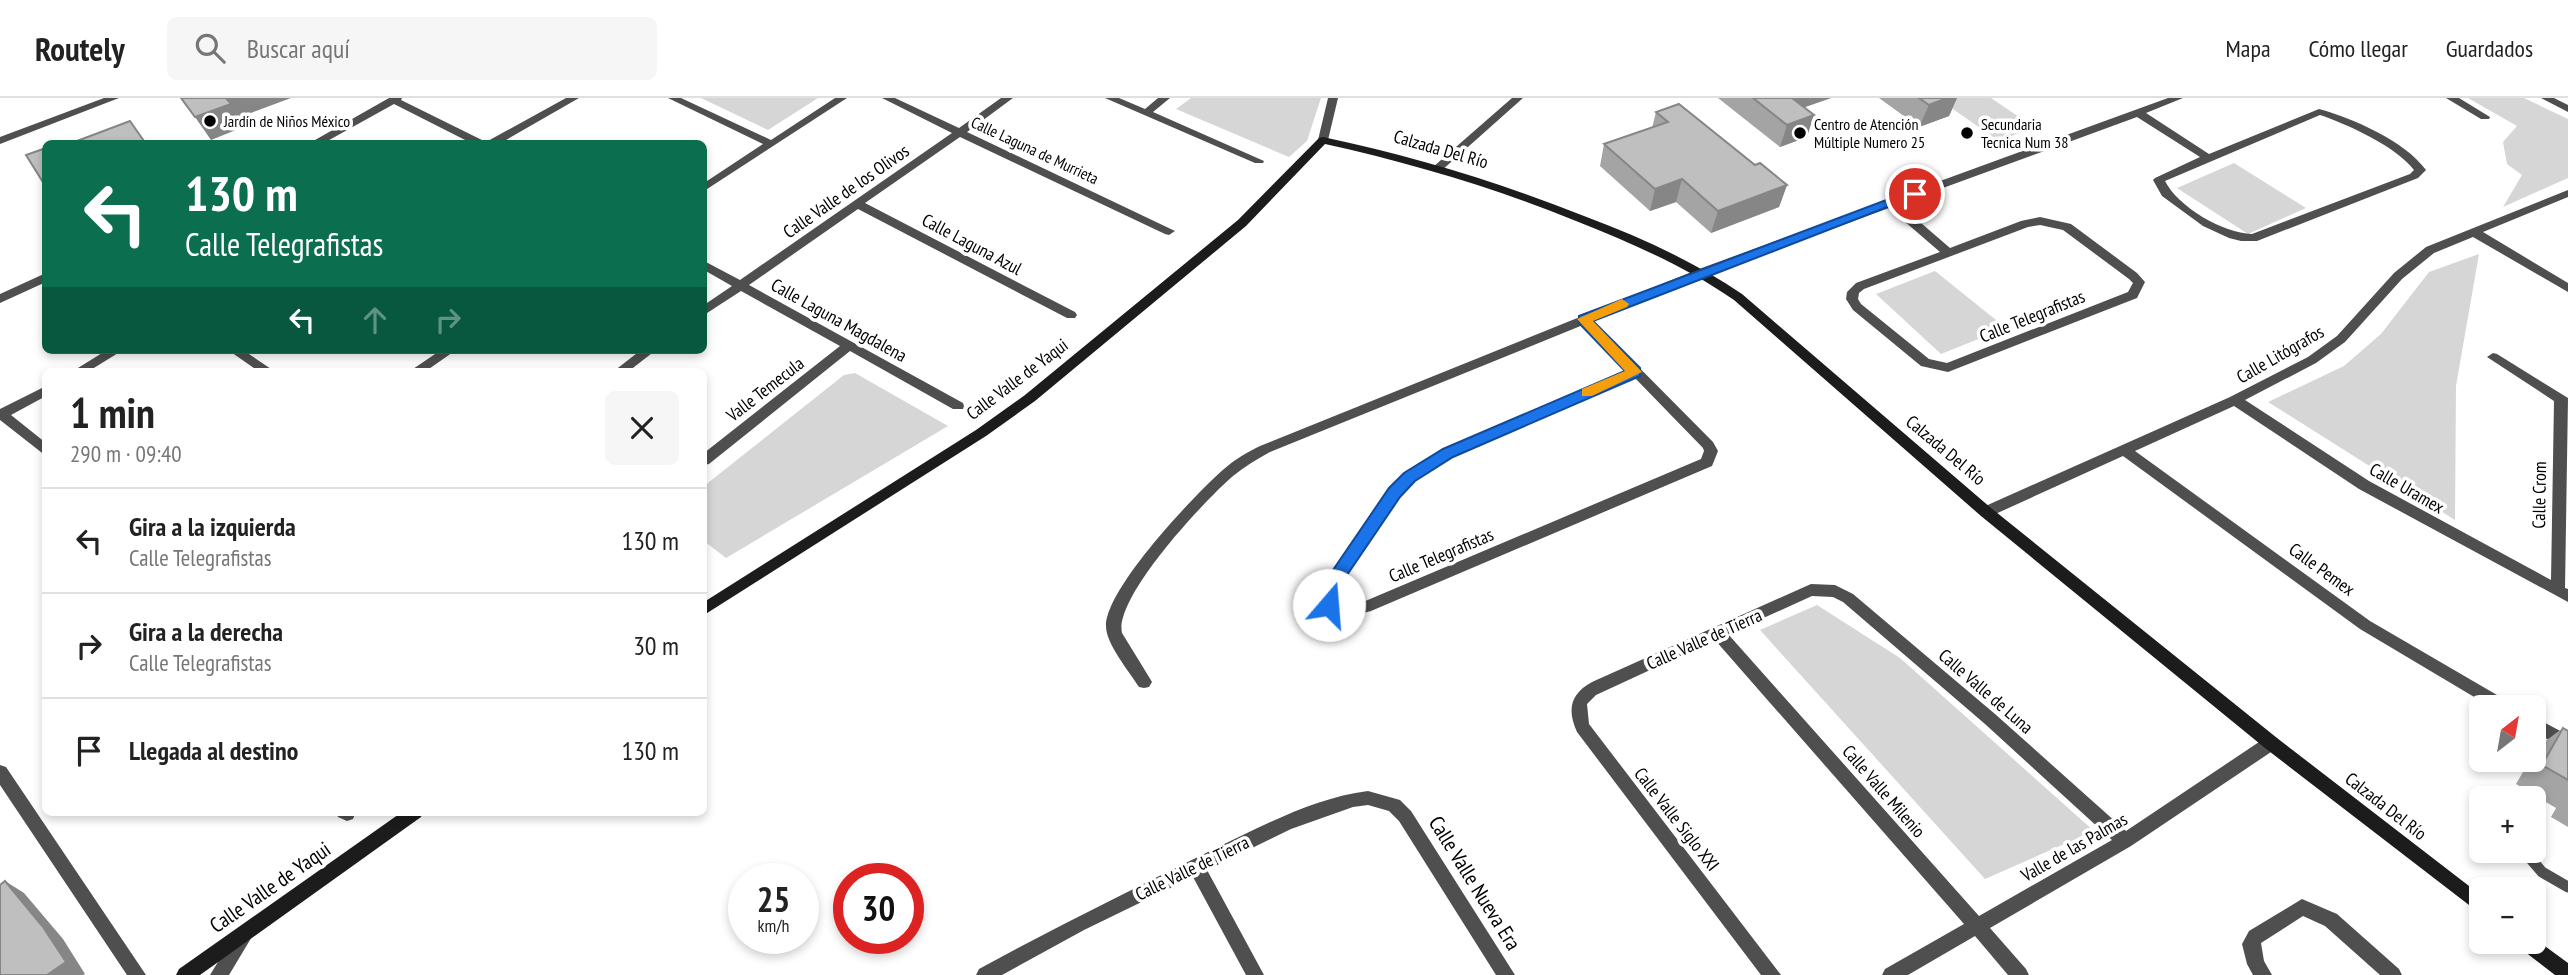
<!DOCTYPE html>
<html lang="es">
<head>
<meta charset="utf-8">
<style>
	body { margin:0; font-family:"PT Sans Narrow",sans-serif; background:#f6f6f6; color:#222; height:100vh; display:flex; flex-direction:column; font-size:26px; white-space:nowrap }
	* { box-sizing:border-box; margin:0 }
	p { font-size:23px; color:#767676 }
	.icon { flex:none; width:38px; height:38px; fill:none; stroke:currentColor; stroke-width:2; stroke-linecap:round; stroke-linejoin:round }
	.map { position:relative; flex:1; overflow:hidden }
	.drawer { position:absolute; left:42px; top:270px; width:665px; height:448px; display:flex; flex-direction:column; background:#fff; border-radius:10px; box-shadow:0 4px 10px #0003 }
	.drawer>* { flex:none }
	.hud { position:absolute; left:42px; top:42px; width:665px; height:214px; border-radius:10px; box-shadow:0 4px 10px #0003; background:#0b6e4f; color:#fff; overflow:hidden }
	.needle { width:46px; rotate:31deg }
	.buttons { position:absolute; left:2469px; top:597px; display:grid; gap:14px }
	.buttons a { display:grid; place-items:center; width:77px; height:77px; border-radius:10px; background:#fff; box-shadow:0 4px 10px #0003; font-size:35px }
	.speed { position:absolute; left:728px; top:765px; display:flex; gap:14px; font-size:35px; font-weight:700; text-align:center }
	.speed>* { display:grid; place-content:center; width:91px; height:91px; border-radius:50%; background:#fff; box-shadow:0 4px 10px #0003; line-height:1 }
	.speed small { font-size:18px; font-weight:400 }
	.speed .limit { border:10px solid #d22; background:#fff; color:#111 }
	.pin { position:absolute; display:grid; place-items:center; width:60px; height:60px; color:#fff; margin:-30px; border:4px solid #fff; border-radius:50%; box-shadow:0 2px 7px #0007 }
	.me { position:absolute; width:77px; margin:-38px; rotate:18deg; stroke-linejoin:round; filter:drop-shadow(0 0 5px #0008) }
	.turn { display:flex; align-items:center; gap:24px; height:147px; padding:0 28px; font-size:32px }
	.turn .icon { width:91px; height:91px; stroke-width:2.5 }
	.turn b { display:block; font-size:49px; line-height:60px }
	.lanes { display:flex; align-items:center; height:66px; padding:0 28px; background:#0003; justify-content:center; gap:35px; direction:ltr }
	.lanes .off { opacity:.35 }
	.round { display:grid; place-items:center; flex:none; width:74px; height:74px; border-radius:10px; background:#f6f6f6 }
	.summary { display:flex; align-items:center; justify-content:space-between; height:119px; padding:0 28px }
	h1 { font-size:42px; font-weight:800; line-height:52px }
	ul { padding:0; list-style:none }
	li { display:flex; align-items:center; gap:21px; height:105px; padding:0 28px; border-top:2px solid #e0e0e0 }
	li div { flex:1 }
	li b { display:block; font-size:26px }
	li em { font-style:normal }
	header { display:flex; align-items:center; gap:42px; box-sizing:border-box; height:98px; padding:0 35px; background:#fff; border-bottom:2px solid #e0e0e0 }
	header strong { font-size:33px }
	nav { display:flex; gap:38px; margin-inline-start:auto; font-size:24px }
	.search { width:490px; height:63px; background:#f6f6f6; display:flex; align-items:center; gap:18px; box-sizing:border-box; padding:0 24px; border-radius:10px; color:#767676; font-size:26px }
	.map>svg:first-child { display:block }
	.green { fill:#d6d6d6 }
	.lines { fill:none; stroke-linecap:round; stroke-linejoin:round }
	.lane { stroke:#4f4f4f; stroke-width:11 }
	.street { fill:#4f4f4f; fill-rule:evenodd }
	.secondary { fill:#1c1c1c; fill-rule:evenodd }
	.wall { fill:#a4a4a4 }
	.shaded-wall { fill:#868686 }
	.building { fill:#bfbfbf; stroke:#868686; stroke-width:2 }
	.route { fill:#1a73e8; stroke:#114b97; stroke-width:2 }
	.slow { fill:#f59e0b }
	.poi-dot { fill:#000; stroke:#fff; stroke-width:2.5 }
	.labels { text-anchor:middle; dominant-baseline:central; stroke-width:7; stroke-linejoin:round; paint-order:stroke }
	.far-poi-label { font-size:16px; fill:#000; stroke:#fff; text-anchor:start }
	.far-street-label { font-size:16px; fill:#000; stroke:#fff }
	.street-label { font-size:18px; fill:#000; stroke:#fff }
	.near-street-label { font-size:21px; fill:#000; stroke:#fff }
</style>
</head>
<body>
<header>
<strong>Routely</strong>
<div class="search"><svg class="icon" aria-label="search" viewBox="0 0 24 24"><circle cx="10" cy="10" r="6"/><path d="M15 15l6 6"/></svg>Buscar aquí</div>
<nav><a>Mapa</a><a>Cómo llegar</a><a>Guardados</a></nav>
</header>
<div class="map">
<svg width="2568" height="877" viewBox="0 0 2568 877">
	<rect width="100%" height="100%" fill="#fff"/>
	<path class="green" d="M701,0H818L768,32Z
		M1191,0H1321L1307,43L1289,59L1176,11Z
		M1937,0H1991L2034,29L1999,43Z
		M2468,0H2524L2568,21V80L2503,109L2522,77L2507,66L2503,44L2517,28Z
		M2234,65L2306,110L2248,136L2177,90Z
		M2479,156L2456,288L2455,422L2268,304L2344,268L2381,236L2429,174Z
		M1935,173L2006,230L1941,256L1876,196Z
		M855,275L948,328L726,460L704,443V388L844,277Z
		M1817,507L1900,560L2094,733L1985,781L1760,532Z"/>
	<g class="lines">
		<path class="lane" d="M2523,752L2542,774L2568,789"/>
		<path class="street" d="M104,0H119L0,46V39Z
			M389,0H402L401,2L486,44L566,0H579L499,46H473L394,6L322,46H308Z
			M668,0H681L771,42L835,0H847L704,93V85L763,46Z
			M882,0H895L959,30L1001,0H1013L967,34L1175,133L1169,137L1165,136L960,39L865,105L1075,214L1077,217L1075,220H1067L858,111L749,187L963,305L964,308L963,311H953L850,253L709,366L704,367V355L840,248L741,193L704,217V207L732,188L704,172V163L740,182L952,35Z
			M1105,0H1119L1145,11L1158,0H1170L1153,14L1264,63L1263,65H1255Z
			M1328,0H1338L1328,42L1323,45L1318,42Z
			M1512,0H1523L1441,73H1433V69Z
			M2168,0H2183L2146,15L2209,56L2319,11C2352,20 2405,43 2426,72L2418,80L2257,143H2241L2229,140L2203,128L2162,98L2153,82L2155,80L2200,59L2137,19L1899,106L1950,150L2021,123L2040,119L2071,126L2137,175L2145,184L2137,200L1948,274L1921,268L1853,212L1846,201L1847,194L1856,185L1940,154L1889,110L1707,177L1593,223L1713,344L1718,353L1712,368L1371,513L1347,519L1324,511L1322,495L1332,475L1390,391L1404,375L1443,352L1627,272L1583,227L1270,354C1257,361 1244,369 1233,378C1205,402 1114,499 1122,535L1149,579L1152,584L1149,589L1144,590L1139,589C1129,573 1106,546 1106,528C1106,490 1195,396 1224,371C1235,361 1248,354 1260,348L1699,171ZM2320,17C2347,26 2397,49 2414,72L2410,76L2252,136C2223,135 2178,109 2165,83ZM2040,127L2063,132L2129,181L2133,185L2128,194L1947,265L1929,261L1861,206L1858,201L1859,195L1864,191L2028,129ZM1634,279L1703,350L1704,353L1701,361L1363,504L1347,507L1336,504V495L1342,482L1400,399L1414,383L1453,358Z
			M2446,0H2459L2490,19L2489,21H2481Z
			M2541,0H2554L2568,7V14Z
			M2568,92V99L2483,134L2568,185V194L2473,139L2434,155L2402,181L2345,244L2316,265L2245,302L2369,383L2551,482L2554,303L2487,259L2493,255L2497,256L2568,300L2565,490L2568,491V504L2359,391L2234,308L2135,353L2370,523L2509,604L2512,609H2491L2360,531L2123,358L1991,418H1981L1979,414L1981,410L2230,299L2308,259L2337,238L2394,175L2426,149Z
			M46,175V184L0,205V196Z
			M107,252H123L89,273H73Z
			M228,252H243L274,273H258Z
			M441,252H456L426,273H410Z
			M641,252H656L629,273H614Z
			M46,288V298L11,317L46,345V358L0,322V311Z
			M1811,486L1835,487L1853,496L1995,616L2126,733L2265,640L2271,638L2277,640L2279,645L2277,650L2131,748L1990,830L2026,871L2029,877H2008L1975,838L1908,877H1882L1885,871L1964,826L1715,542L1596,597L1587,606L1589,626L1781,877H1761L1577,634C1567,612 1570,596 1592,584ZM1812,498L1833,499L1843,504L1985,626L2112,742L1979,818L1728,536Z
			M2534,619L2568,637V652L2534,634Z
			M0,667L6,669L146,877H127L0,687Z
			M1368,693L1400,702L1411,713L1515,877H1496L1399,723L1389,713L1368,707L1353,709L1291,731L1207,772L1264,877H1246L1193,779L1084,832L1002,877H976L979,871C1054,830 1131,792 1208,754C1259,730 1312,700 1368,693Z
			M336,714H354L355,716L353,721L347,723L338,719Z
			M2302,801L2337,816L2399,871L2402,877H2380L2325,828L2303,818L2261,845L2264,863L2272,877H2253L2247,866L2242,846L2249,833Z
			M244,829L250,831L253,837L229,877H210L238,831Z"/>
		<path class="secondary" d="M1323,39C1412,58 1499,84 1584,118C1640,139 1693,163 1742,196L1991,410L2277,640L2482,798V817L2265,650L1981,418L1734,202C1685,168 1631,145 1576,123C1495,90 1411,65 1325,46L1246,128L1035,303L986,338L704,517V504L976,332L1025,297L1238,122L1319,40Z
			M402,714H423L421,719L200,877H176L179,871Z
			M2534,840L2568,865V877H2555L2520,850L2518,844H2534Z"/>
	</g>
	<path class="wall" d="M1718,0H1831L1804,9L1807,39L1780,49Z
		M1879,0H1957L1949,18L1919,29Z
		M1656,14L1755,67L1787,87L1779,109L1711,135L1676,104L1650,113L1600,68L1604,46L1652,30Z
		M2563,630L2568,633V729L2551,719L2556,710L2516,686L2530,662H2534V653L2536,650Z"/>
	<path class="shaded-wall" d="M226,0H291L240,19L246,28L211,42L195,19Z
		M1785,0H1831L1780,18Z
		M1947,0H1957L1949,18L1919,29L1929,7Z
		M1814,17L1807,39L1780,49L1787,27Z
		M1682,81L1676,104L1650,113L1655,91Z
		M1787,87L1779,109L1711,135L1718,113Z
		M5,783L24,795L63,841L85,876L83,877H47Z"/>
	<path class="building" d="M181,0H226L231,6L195,19Z
		M1753,0H1792L1814,17L1787,27Z
		M1919,0H1947L1929,7Z
		M1679,6L1755,67L1760,65L1787,87L1718,113L1682,81L1655,91L1604,46L1668,24L1656,14Z
		M130,23L146,46H69Z
		M46,50V89L26,57Z
		M2563,630L2568,633V682L2542,667Z
		M5,783L43,829L66,864L47,877H0V787Z"/>
	<path class="route" d="M1910,93L1921,96L1593,223L1640,270V278L1453,359L1415,383L1400,399L1343,483L1337,495L1335,512H1324L1321,495L1331,475L1389,390L1404,375L1443,351L1625,273L1579,225V218Z"/>
	<path class="slow" d="M1622,201L1629,206L1627,209L1593,223L1642,274L1592,298H1582V291L1625,273L1577,221Z"/>
	<g class="poi-dot">
		<circle cx="210" cy="23" r="7"/>
		<circle cx="1800" cy="35" r="7"/>
		<circle cx="1967" cy="35" r="7"/>
	</g>
	<g class="labels">
		<g class="far-poi-label">
			<text x="224" y="23">Jardín de Niños México</text>
			<text x="1814" y="26">Centro de Atención<tspan x="1814" dy="18">Múltiple Numero 25</tspan></text>
			<text x="1981" y="26">Secundaria<tspan x="1981" dy="18">Tecnica Num 38</tspan></text>
		</g>
		<g class="far-street-label">
			<text transform="translate(1035 52) rotate(25)">Calle Laguna de Murrieta</text>
		</g>
		<g class="street-label">
			<text transform="translate(1441 51) rotate(16)">Calzada Del Río</text>
			<text transform="translate(846 93) rotate(-35)">Calle Valle de los Olivos</text>
			<text transform="translate(972 146) rotate(28)">Calle Laguna Azul</text>
			<text transform="translate(2032 218) rotate(-22)">Calle Telegrafistas</text>
			<text transform="translate(839 222) rotate(29)">Calle Laguna Magdalena</text>
			<text transform="translate(2280 256) rotate(-30)">Calle Litógrafos</text>
			<text transform="translate(1017 281) rotate(-37)">Calle Valle de Yaqui</text>
			<text transform="translate(765 291) rotate(-38)">Valle Temecula</text>
			<text transform="translate(1946 352) rotate(40)">Calzada Del Río</text>
			<text transform="translate(2407 390) rotate(30)">Calle Uramex</text>
			<text transform="translate(2539 397) rotate(-89)">Calle Crom</text>
			<text transform="translate(1441 457) rotate(-23)">Calle Telegrafistas</text>
			<text transform="translate(2322 471) rotate(36)">Calle Pemex</text>
			<text transform="translate(1704 541) rotate(-24)">Calle Valle de Tierra</text>
			<text transform="translate(1986 593) rotate(41)">Calle Valle de Luna</text>
			<text transform="translate(1884 693) rotate(49)">Calle Valle Milenio</text>
			<text transform="translate(2386 708) rotate(38)">Calzada Del Río</text>
			<text transform="translate(1677 721) rotate(52)">Calle Valle Siglo XXI</text>
			<text transform="translate(2074 749) rotate(-30)">Valle de las Palmas</text>
			<text transform="translate(1192 770) rotate(-26)">Calle Valle de Tierra</text>
		</g>
		<g class="near-street-label">
			<text transform="translate(1475 785) rotate(58)">Calle Valle Nueva Era</text>
			<text transform="translate(270 789) rotate(-35)">Calle Valle de Yaqui</text>
		</g>
	</g>
</svg>
<div class="buttons">
<a><svg class="needle" viewBox="-14 -14 28 28"><path d="M0-13l5 13h-10z" fill="#e53935"/><path d="M0 13l5-13h-10z" fill="#767676"/></svg></a>
<a>+</a>
<a>−</a>
</div>
<div class="speed"><div>25<small>km/h</small></div><div class="limit">30</div></div>
<div class="pin" style="left:1915px;top:96px;background:#d93025"><svg class="icon" aria-label="arrive" viewBox="0 0 24 24"><path d="M6 21V4h12l-3 4 3 4H6"/></svg></div>
<svg class="me" style="left:1329px;top:507px" viewBox="-20 -20 40 40"><circle r="19" fill="#fff"/><path d="M0-13L10 11 0 6-10 11z" fill="#1a73e8"/></svg>
<div class="hud">
<div class="turn"><svg class="icon" aria-label="left" viewBox="0 0 24 24"><path d="M17 20v-9H6M10 6l-5 5 5 5"/></svg><div><b>130 m</b>Calle Telegrafistas</div></div>
<div class="lanes"><svg class="icon" aria-label="left" viewBox="0 0 24 24"><path d="M17 20v-9H6M10 6l-5 5 5 5"/></svg><svg class="icon off" aria-label="ahead" viewBox="0 0 24 24"><path d="M12 20V5M6 11l6-6 6 6"/></svg><svg class="icon off" aria-label="right" viewBox="0 0 24 24"><path d="M7 20v-9h11M14 6l5 5-5 5"/></svg></div>
</div>
<section class="drawer">
<div class="summary"><div><h1>1 min</h1><p>290 m · 09:40</p></div><a class="round"><svg class="icon" aria-label="close" viewBox="0 0 24 24"><path d="M6 6l12 12M18 6L6 18"/></svg></a></div>
<ul>
<li><svg class="icon" aria-label="left" viewBox="0 0 24 24"><path d="M17 20v-9H6M10 6l-5 5 5 5"/></svg><div><b>Gira a la izquierda</b><p>Calle Telegrafistas</p></div><em>130 m</em></li>
<li><svg class="icon" aria-label="right" viewBox="0 0 24 24"><path d="M7 20v-9h11M14 6l5 5-5 5"/></svg><div><b>Gira a la derecha</b><p>Calle Telegrafistas</p></div><em>30 m</em></li>
<li><svg class="icon" aria-label="arrive" viewBox="0 0 24 24"><path d="M6 21V4h12l-3 4 3 4H6"/></svg><div><b>Llegada al destino</b></div><em>130 m</em></li>
</ul>
</section>
</div>
</body>
</html>
